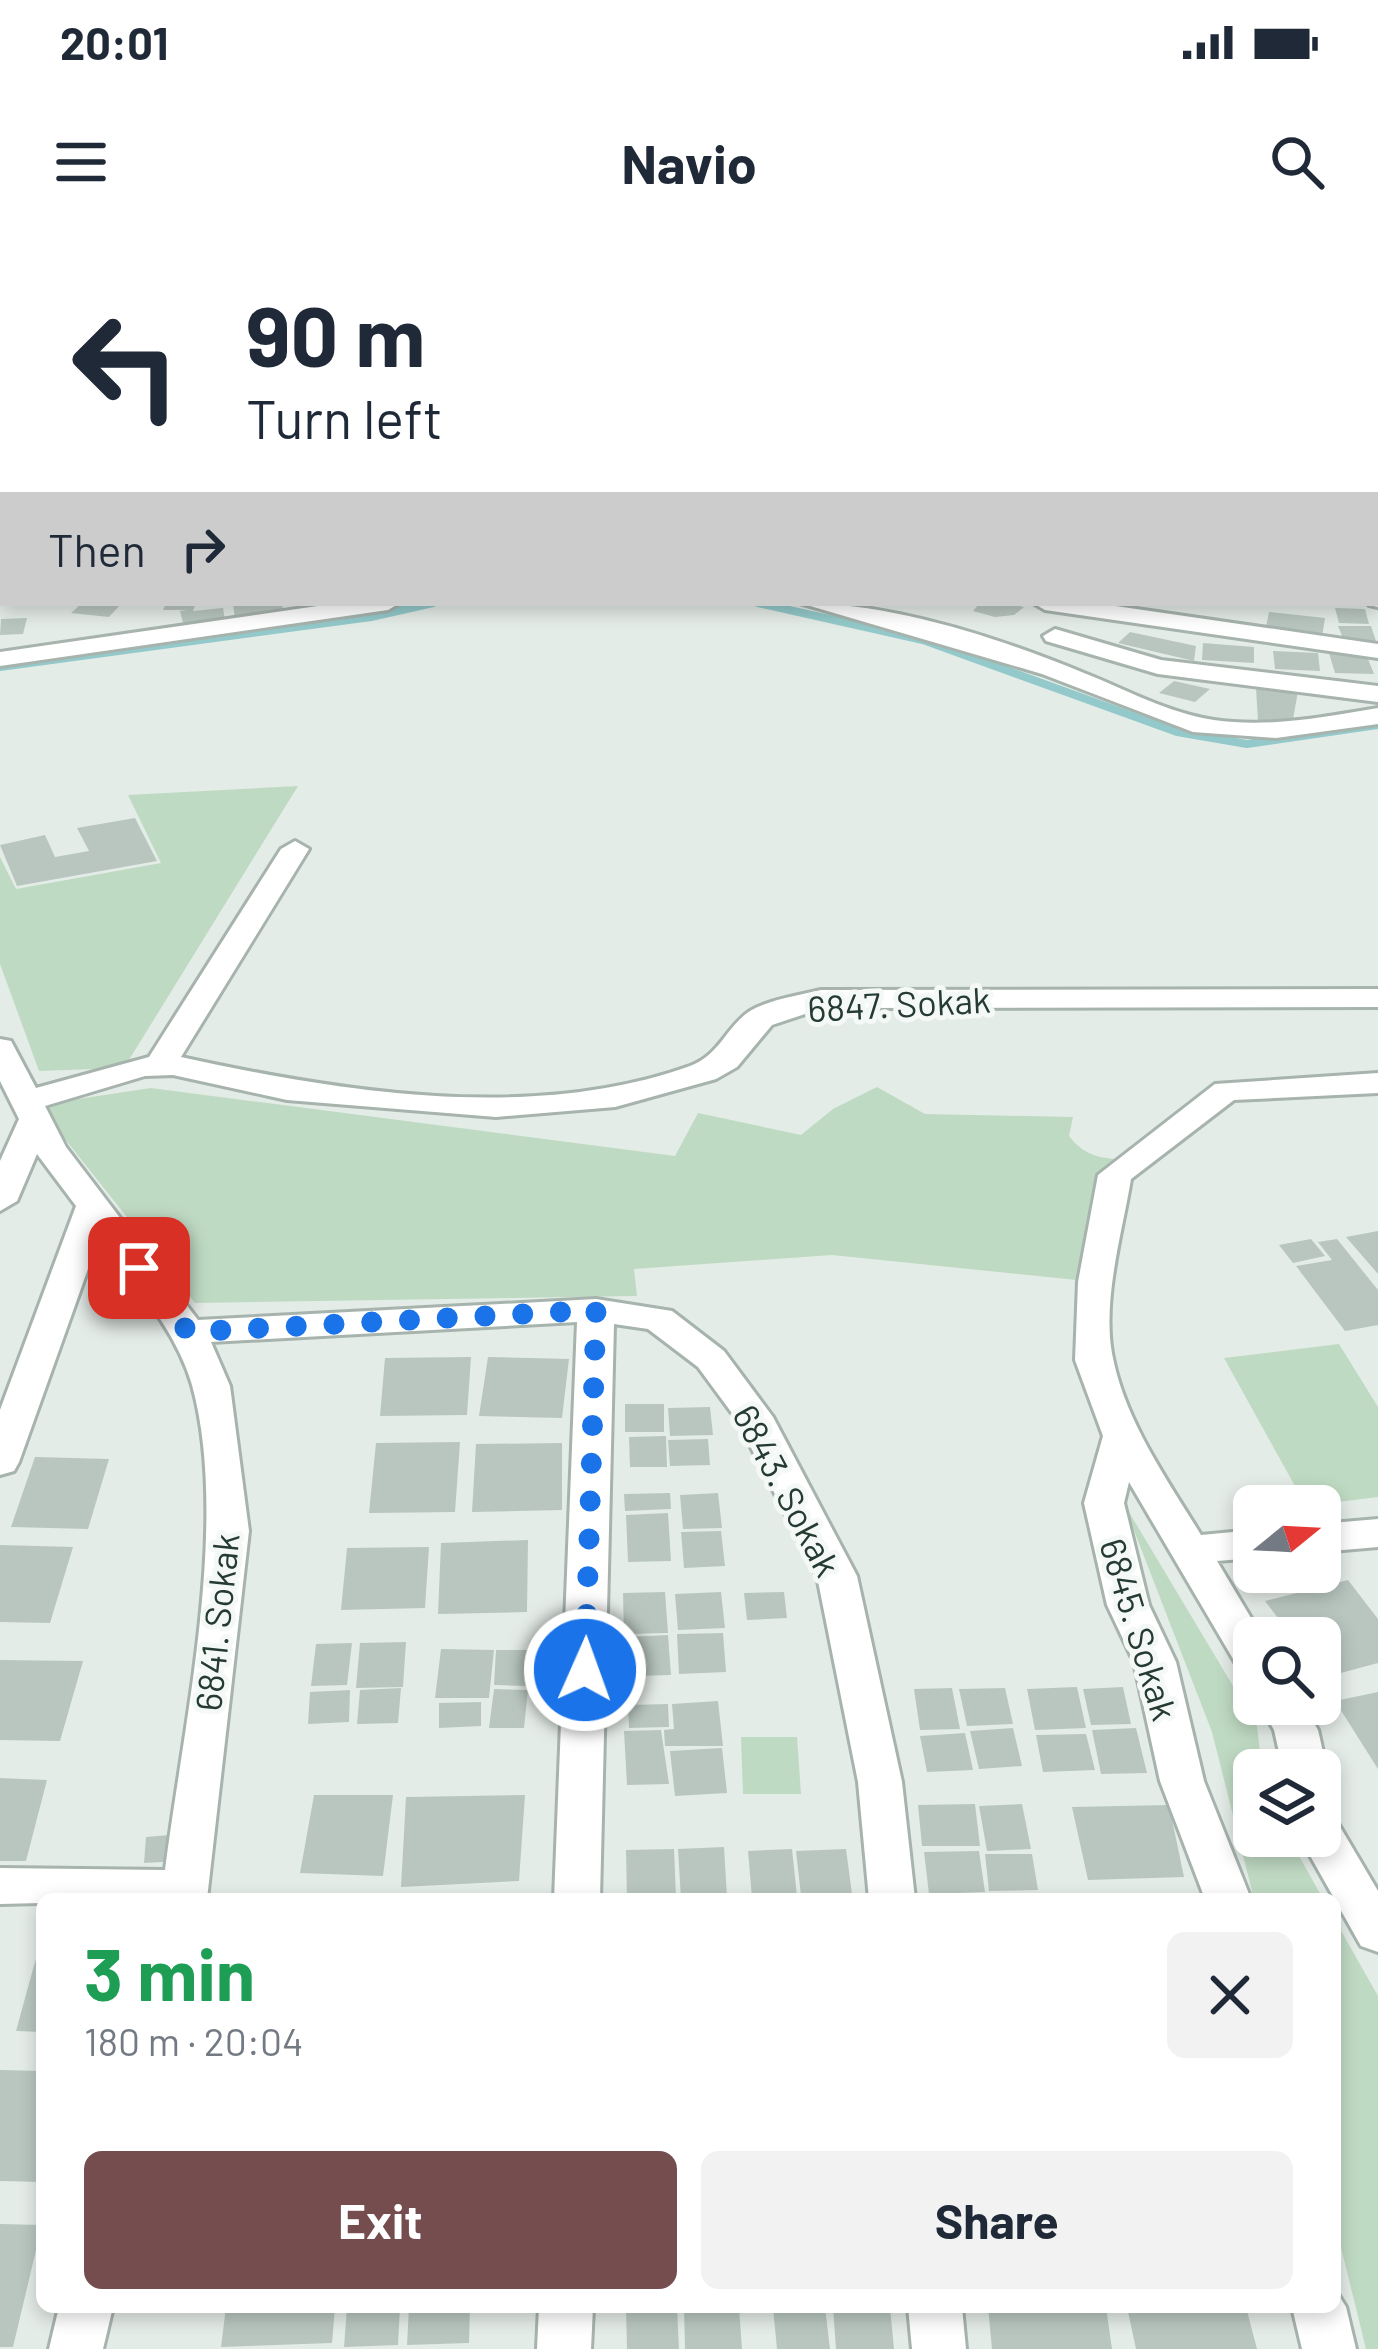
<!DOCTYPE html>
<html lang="en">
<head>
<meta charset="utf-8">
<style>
	body { margin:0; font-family:Barlow,sans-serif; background:#f2f2f3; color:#1f2937; height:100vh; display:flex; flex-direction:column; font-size:45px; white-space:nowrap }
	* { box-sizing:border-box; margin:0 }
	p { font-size:39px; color:#747a83 }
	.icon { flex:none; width:66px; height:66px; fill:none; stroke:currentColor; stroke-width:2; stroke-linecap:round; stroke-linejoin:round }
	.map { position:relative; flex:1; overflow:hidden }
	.side { position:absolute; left:36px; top:1653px; width:1305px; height:420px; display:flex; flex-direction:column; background:#fff; border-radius:18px; box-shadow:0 6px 18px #0003 }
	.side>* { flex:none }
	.guide { position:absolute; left:0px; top:0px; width:1380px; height:366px; box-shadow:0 6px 18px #0003; background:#fff; color:#1f2937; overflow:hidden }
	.needle { width:78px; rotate:72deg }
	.controls { position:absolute; left:1233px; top:1245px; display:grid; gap:24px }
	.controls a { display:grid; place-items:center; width:108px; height:108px; border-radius:18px; background:#fff; box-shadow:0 6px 18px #0003; font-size:60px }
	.pin { position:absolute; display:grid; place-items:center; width:102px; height:102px; color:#fff; margin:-51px; border-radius:24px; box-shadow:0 6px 18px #0006 }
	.me { position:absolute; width:132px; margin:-66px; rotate:2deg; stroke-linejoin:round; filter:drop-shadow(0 0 9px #0008) }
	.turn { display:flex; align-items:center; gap:42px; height:252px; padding:0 48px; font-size:54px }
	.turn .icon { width:156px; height:156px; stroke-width:2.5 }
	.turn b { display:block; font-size:84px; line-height:102px }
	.then { display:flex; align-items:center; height:114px; padding:0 48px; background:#0003; gap:24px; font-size:45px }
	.round { display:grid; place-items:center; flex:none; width:126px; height:126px; border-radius:18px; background:#f2f2f3 }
	.overview { display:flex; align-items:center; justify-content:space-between; height:204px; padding:0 48px }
	h1 { font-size:72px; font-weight:700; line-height:90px; color:#1e9e55 }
	.primary-button { display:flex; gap:24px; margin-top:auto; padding:24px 48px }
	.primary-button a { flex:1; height:138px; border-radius:18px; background:#764d4f; color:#fff; font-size:48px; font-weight:700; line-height:138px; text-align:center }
	.primary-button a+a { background:#f2f2f3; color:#1f2937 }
	.status { display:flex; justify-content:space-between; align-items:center; height:84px; padding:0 60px; background:#fff; direction:ltr }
	.status svg { height:33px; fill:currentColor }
	header { display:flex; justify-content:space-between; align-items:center; height:156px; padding:0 48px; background:#fff; font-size:54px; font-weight:700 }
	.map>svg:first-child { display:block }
	.green { fill:#bfdac3 }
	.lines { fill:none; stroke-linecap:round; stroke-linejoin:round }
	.stream { stroke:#93c9ca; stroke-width:8 }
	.building { fill:#b9c6c0 }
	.minor-casing { stroke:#a7b3ad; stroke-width:6 }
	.minor { fill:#fff; fill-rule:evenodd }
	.route { stroke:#1a73e8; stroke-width:21; stroke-dasharray:0 37.8 }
	.labels { text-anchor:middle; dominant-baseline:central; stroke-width:10; stroke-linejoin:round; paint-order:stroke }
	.street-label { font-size:36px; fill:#253b32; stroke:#f4f8f6 }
</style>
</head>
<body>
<div class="status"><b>20:01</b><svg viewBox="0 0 49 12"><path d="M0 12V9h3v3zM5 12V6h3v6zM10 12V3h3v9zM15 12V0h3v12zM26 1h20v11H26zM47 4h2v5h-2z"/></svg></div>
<header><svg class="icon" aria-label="menu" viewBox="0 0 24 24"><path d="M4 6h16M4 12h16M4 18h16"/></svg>Navio<svg class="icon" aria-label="search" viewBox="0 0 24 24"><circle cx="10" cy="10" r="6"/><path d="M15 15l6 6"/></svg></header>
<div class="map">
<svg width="1378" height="2109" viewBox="0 0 1378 2109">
	<rect width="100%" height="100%" fill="#e4ece7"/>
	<path class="green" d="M298,546L124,828L39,831L0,724V617L16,649L161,623L128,555Z
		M877,847L925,874L1073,877L1069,896C1088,921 1112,920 1142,918L1115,935L1096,1042L832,1015L634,1029L637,1056L195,1063L38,865L151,848L675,916L698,873L801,895L833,869Z
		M1339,1104L1378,1167V1257L1306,1266L1224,1118Z
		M1123,1262L1257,1486L1262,1530H1254V1596H1288L1323,1659H1254L1212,1492Z
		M741,1497H797L801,1554H743Z
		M1335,1680L1378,1756V2109H1366L1335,1983Z"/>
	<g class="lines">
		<path class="stream" d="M758,363L923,400L1177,492L1247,504L1378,485
			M0,427L371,377L433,363"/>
	</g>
	<path class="building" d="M82,363H122L109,377L71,373Z
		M166,363H196L193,371L223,368L225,380L183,383L180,371L187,370H163Z
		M233,363H282L284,377L235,380Z
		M980,363H1006L1024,367L1014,375L995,377L973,371Z
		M1335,368L1365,369L1369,384L1339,383Z
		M1269,372L1325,378L1322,397L1265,392Z
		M27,378L23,394L0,395L1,379Z
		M1338,386H1371L1378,407L1345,403Z
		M1130,392L1196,406L1194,421L1118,403Z
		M1203,403L1254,407V423L1202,420Z
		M1273,411L1318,413L1320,431L1275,429Z
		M1329,413L1366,414L1374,434L1335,433Z
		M1174,441L1210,449L1195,462L1159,453Z
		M1256,448L1298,451L1292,485L1258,481Z
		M135,578L157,621L17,646L0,605L45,595L55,617L89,611L77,588Z
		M1378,991V1034L1346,997Z
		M1311,999L1325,1016L1293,1023L1279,1005Z
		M1337,999L1378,1050V1085L1345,1091L1296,1026L1332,1020L1318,1002Z
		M471,1117L467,1175L380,1176L385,1118Z
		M488,1117L569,1119L562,1178L479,1176Z
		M625,1164H664V1192H625Z
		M710,1167L713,1195L670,1196L668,1168Z
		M666,1196L667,1227H630L629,1197Z
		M708,1199L710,1225L670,1226L668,1200Z
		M460,1202L455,1272L369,1273L376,1203Z
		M562,1203V1270L472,1272L476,1204Z
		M35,1217L109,1219L88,1289L11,1287Z
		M670,1253L671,1269L625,1271L624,1254Z
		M718,1253L722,1288L683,1289L680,1255Z
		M668,1273L671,1321L628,1322L626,1275Z
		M721,1291L725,1326L684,1328L681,1292Z
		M528,1300L527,1372L438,1374L441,1303Z
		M0,1305L73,1307L50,1383L0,1382Z
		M429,1307L425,1368L341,1370L347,1308Z
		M1348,1340L1378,1379V1423L1322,1438L1320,1398H1293L1265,1361Z
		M665,1352L668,1393L624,1394L623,1353Z
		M721,1352L725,1388L678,1390L675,1354Z
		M784,1352L787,1378L747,1380L744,1353Z
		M723,1393L726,1432L679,1434L677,1394Z
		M668,1395L671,1435L637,1436L635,1423H626V1397Z
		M406,1402L403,1447L356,1448L360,1403Z
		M352,1403L347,1445L311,1446L316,1404Z
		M441,1409L494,1410L489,1458H435Z
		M496,1410H530L528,1446L494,1445Z
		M0,1420L83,1421L60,1501L0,1500Z
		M1077,1447L1086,1488L1035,1490L1027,1449Z
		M1123,1447L1131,1484L1091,1485L1083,1449Z
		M401,1448L398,1483L357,1484L360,1450Z
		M952,1448L960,1489L920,1490L914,1449Z
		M1005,1448L1013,1484L967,1486L959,1449Z
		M494,1449L528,1450L524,1488H489Z
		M350,1450L349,1482L308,1484L310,1452Z
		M1378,1452V1529L1335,1461Z
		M718,1461L723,1506H665L664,1490L674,1489L672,1464Z
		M481,1462V1486L439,1488V1463Z
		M668,1464L669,1487L629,1488L628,1465Z
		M1013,1488L1022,1526L979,1529L970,1491Z
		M1136,1488L1147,1533L1101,1534L1092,1490Z
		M661,1490L669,1544L627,1545L624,1491Z
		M965,1493L973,1530L927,1532L920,1496Z
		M1086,1494L1095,1530L1043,1532L1036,1495Z
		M722,1508L727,1553L675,1556L670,1511Z
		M0,1538L47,1540L26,1621H0Z
		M314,1555H393L383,1636L300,1633Z
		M525,1555L519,1641L401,1647L406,1557Z
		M975,1564L980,1606H922L918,1565Z
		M1022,1564L1031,1609L987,1611L979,1566Z
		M1169,1565L1184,1637L1088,1640L1072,1567Z
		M181,1594L180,1621L144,1623L146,1597Z
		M724,1607L727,1657L681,1659L678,1609Z
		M674,1609L676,1658L627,1659L626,1610Z
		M792,1609L797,1656L752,1658L748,1611Z
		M846,1609L852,1654L801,1656L796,1611Z
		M979,1611L985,1652L929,1654L924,1612Z
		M985,1614H1032L1038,1650L989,1651Z
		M41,1703L42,1792L16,1791L33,1729Z
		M0,1830L42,1831V1942L0,1941Z
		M0,1984L42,1985L13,2107H0Z
		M226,2067H335L332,2103L221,2107Z
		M347,2067H400L398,2105L344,2107Z
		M409,2067H470L469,2103L407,2105Z
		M677,2067L679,2109H627L626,2068Z
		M684,2067H739L742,2109H685Z
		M825,2067L830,2109H777L773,2068Z
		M833,2067H890L894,2109H836Z
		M988,2067H1106L1112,2109H992Z
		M1127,2067H1246L1257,2109H1136Z"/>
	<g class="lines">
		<defs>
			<path id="minor" d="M23,0H44L46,3H25Z
				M137,0H155V3H137Z
				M239,0H258L260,3H241Z
				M348,0H366V3H348Z
				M483,0H501L502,3H484Z
				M550,0H568L570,3H552Z
				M667,0H685L666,3Z
				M749,0H767L747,3Z
				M1137,0H1166L1168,3H1139Z
				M1215,0H1236L1213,3Z
				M1288,0H1320L1322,3H1290Z
				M1377,14H1378V24H1377Z
				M1377,46H1378V58H1377Z
				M0,72L3,73V87L0,86Z
				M1377,109H1378V122H1377Z
				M0,146L3,147V160L0,159Z
				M1377,177H1378V189H1377Z
				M0,179L3,180V192L0,191Z
				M1377,239H1378V253H1377Z
				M0,245L3,246V261L0,260Z
				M1377,266H1378V280H1377Z
				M1377,313H1378V327H1377Z
				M0,320L3,321V335L0,334Z
				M1377,353L1378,367L1369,365L1377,363Z
				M338,363H400L388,370L0,426V412Z
				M800,363C893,363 999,398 1084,433C1127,450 1168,473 1214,480C1268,488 1324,477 1378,468V484L1276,498L1193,492L1042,434Z
				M1033,363H1095L1378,404V418L1045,370Z
				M1055,389L1161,420L1378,446V462L1158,434L1046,401L1043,396Z
				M295,601L309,609L181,817C341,852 531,883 690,826C720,815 726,787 750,771C768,760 800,755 821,750L1378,749V767L823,768L772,785L737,827L716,839L615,867L496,877L287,860L173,835L145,836L45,866L66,907L198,1080L596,1059L672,1071L724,1111L773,1177L857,1336L902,1542L915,1659H869L858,1542L817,1336L737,1180L698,1127L648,1089L614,1084L600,1659H554L577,1082L211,1102L230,1146L249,1291L207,1659L0,1664V1628L165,1630C183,1487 230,1283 192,1145C176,1089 133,1043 99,998L19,1222L14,1231L0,1235V1170L76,966L37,914L17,961L0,971V921L19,879L0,841V799L11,801L36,848L149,817L281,609Z
				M1378,833V853L1234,860L1131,939C1122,995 1100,1066 1114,1123C1128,1185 1168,1241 1201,1295L1254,1290V1318L1217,1321L1263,1398H1254V1433L1239,1429L1129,1242L1124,1263L1149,1365L1176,1422L1204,1541L1251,1659H1205L1160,1541L1134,1422L1107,1365L1084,1263L1103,1196L1075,1120L1078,1042L1098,935L1215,844Z
				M1378,1279V1307L1320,1312V1284Z
				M1259,1464H1303L1318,1490L1327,1530L1321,1542L1320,1530H1283L1274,1490Z
				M1320,1575L1336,1580L1378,1651V1712L1361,1706L1299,1596H1320Z
				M1335,2049L1346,2067L1356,2109H1302L1292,2067H1335Z
				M59,2067H113L103,2109H49Z
				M539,2067H593L591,2109H537Z
				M908,2067H962L966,2109H912Z"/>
		</defs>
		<use href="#minor" class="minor-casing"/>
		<use href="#minor" class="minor"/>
	</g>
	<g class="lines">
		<path class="route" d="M139,1028L188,1092L596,1070L585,1430"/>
	</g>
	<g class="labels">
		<g class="street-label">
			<text transform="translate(899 763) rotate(-3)">6847. Sokak</text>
			<text transform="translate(788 1250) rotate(62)">6843. Sokak</text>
			<text transform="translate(216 1382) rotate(-84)">6841. Sokak</text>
			<text transform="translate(1140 1389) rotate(73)">6845. Sokak</text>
		</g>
	</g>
</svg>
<div class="controls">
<a><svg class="needle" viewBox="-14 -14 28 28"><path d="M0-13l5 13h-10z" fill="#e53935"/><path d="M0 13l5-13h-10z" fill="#747a83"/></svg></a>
<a><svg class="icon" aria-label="search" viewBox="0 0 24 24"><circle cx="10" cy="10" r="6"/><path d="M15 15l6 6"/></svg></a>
<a><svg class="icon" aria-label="layers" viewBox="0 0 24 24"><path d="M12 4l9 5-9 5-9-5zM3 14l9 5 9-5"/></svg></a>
</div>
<div class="pin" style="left:139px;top:1028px;background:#d93025"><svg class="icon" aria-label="arrive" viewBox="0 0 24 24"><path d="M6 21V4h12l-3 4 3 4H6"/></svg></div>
<svg class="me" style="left:585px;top:1430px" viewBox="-20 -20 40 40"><circle r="17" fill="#1a73e8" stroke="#fff" stroke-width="3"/><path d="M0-11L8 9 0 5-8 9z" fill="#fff"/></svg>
<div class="guide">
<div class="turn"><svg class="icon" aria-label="left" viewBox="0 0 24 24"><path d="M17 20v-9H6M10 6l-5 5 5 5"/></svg><div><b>90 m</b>Turn left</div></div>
<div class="then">Then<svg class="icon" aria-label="right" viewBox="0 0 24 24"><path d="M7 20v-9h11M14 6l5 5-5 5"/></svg></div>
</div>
<section class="side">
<div class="overview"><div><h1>3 min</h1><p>180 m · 20:04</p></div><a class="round"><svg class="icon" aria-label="close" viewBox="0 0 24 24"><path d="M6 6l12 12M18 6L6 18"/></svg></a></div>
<div class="primary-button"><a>Exit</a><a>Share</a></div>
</section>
</div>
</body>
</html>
